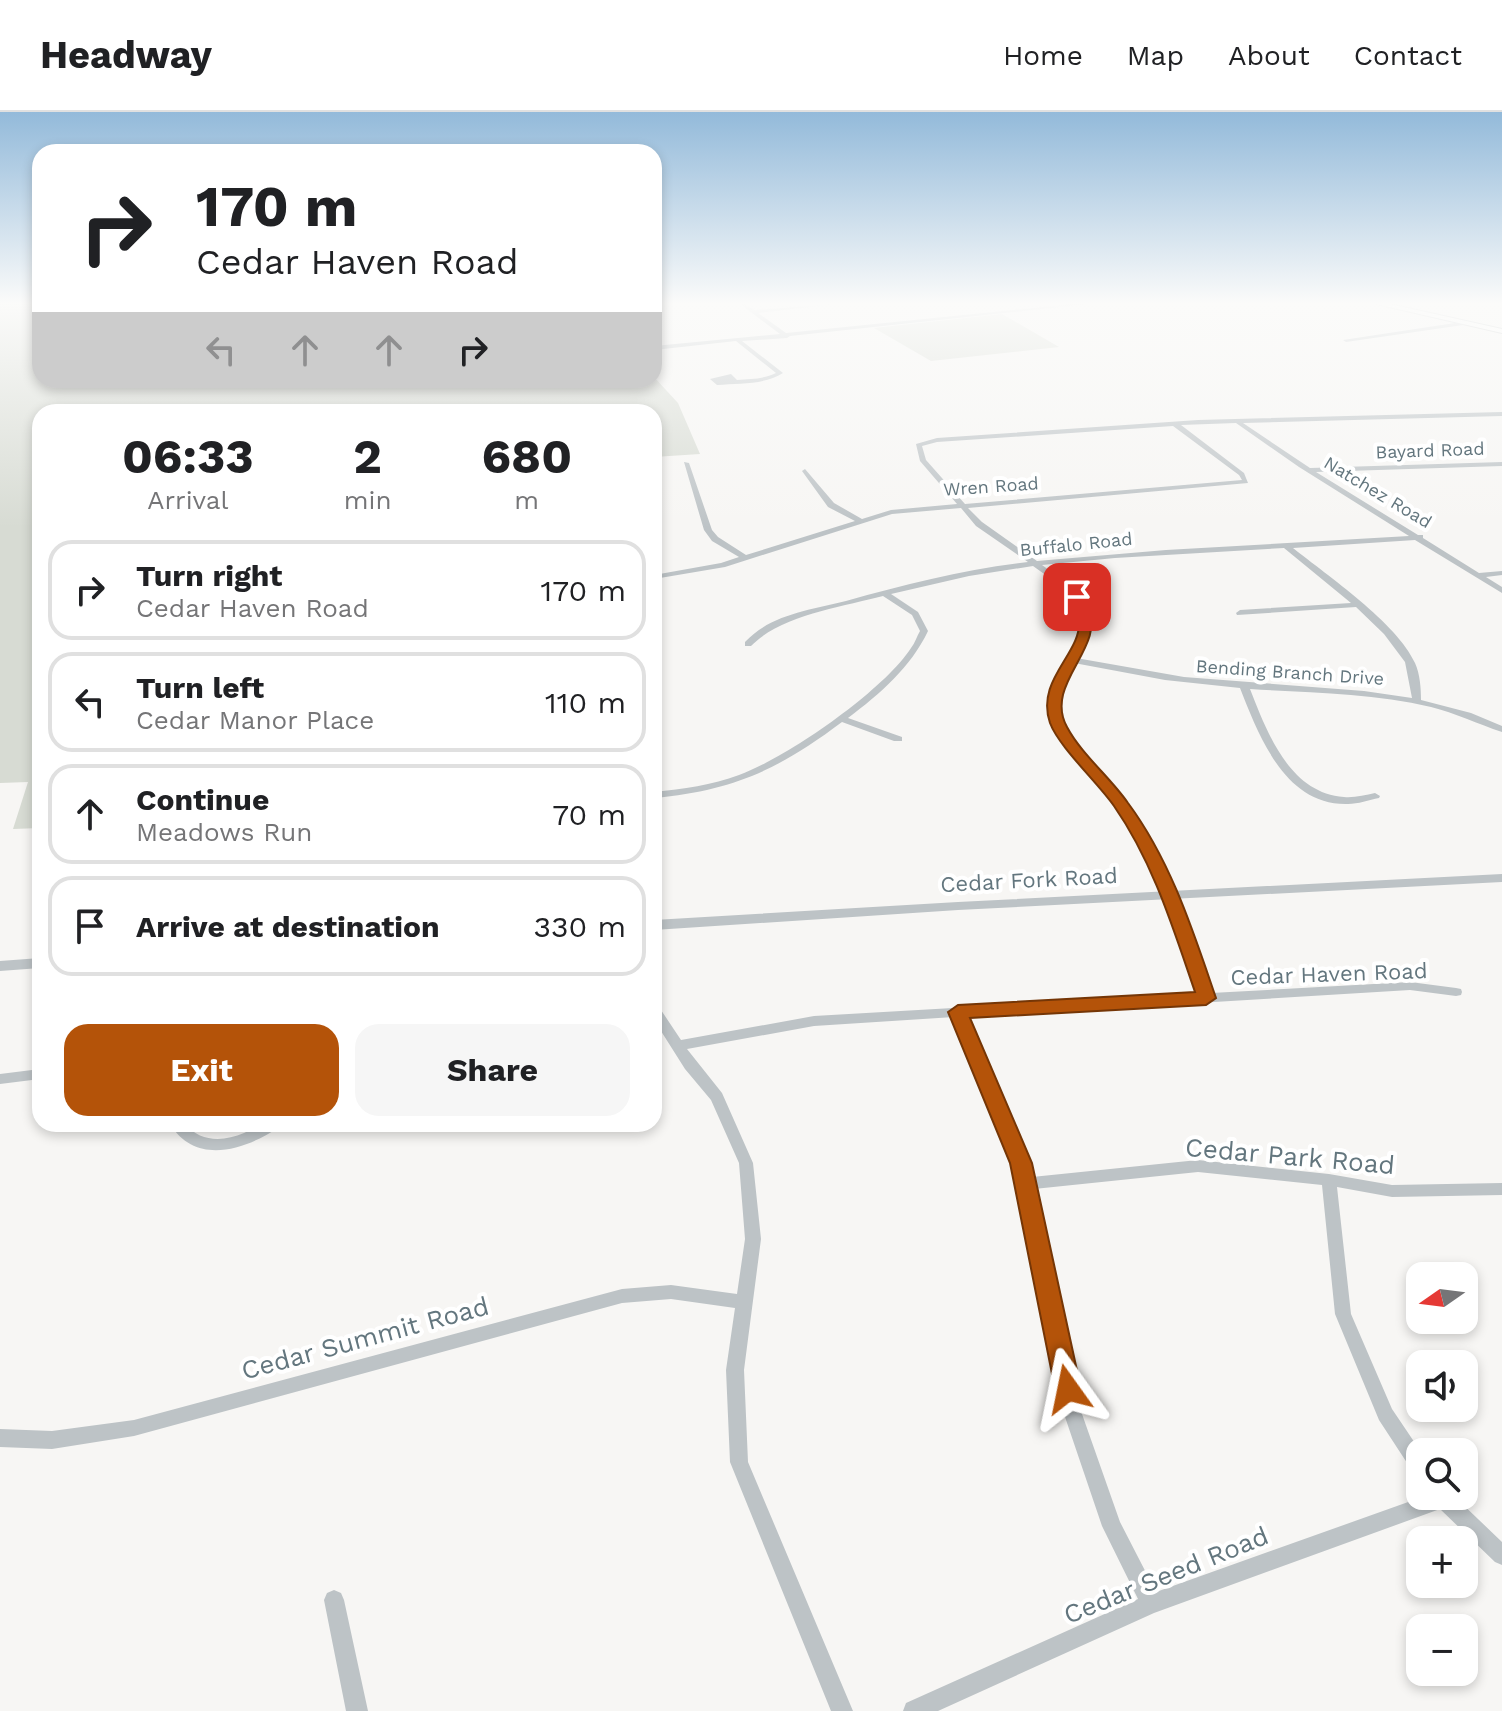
<!DOCTYPE html>
<html lang="en">
<head>
<meta charset="utf-8">
<style>
	body { margin:0; font-family:"Work Sans",sans-serif; background:#f6f6f6; color:#202124; height:100vh; display:flex; flex-direction:column; font-size:30px; white-space:nowrap }
	* { box-sizing:border-box; margin:0 }
	p { font-size:26px; color:#757577 }
	.icon { flex:none; width:44px; height:44px; fill:none; stroke:currentColor; stroke-width:2; stroke-linecap:round; stroke-linejoin:round }
	.map { position:relative; flex:1; overflow:hidden }
	.side { position:absolute; left:32px; top:292px; width:630px; height:728px; display:flex; flex-direction:column; background:#fff; border-radius:24px; box-shadow:0 4px 12px #0003 }
	.side>* { flex:none }
	.top-card { position:absolute; left:32px; top:32px; width:630px; height:244px; border-radius:24px; box-shadow:0 4px 12px #0003; background:#fff; color:#202124; overflow:hidden }
	.needle { width:52px; rotate:256deg }
	.fabs { position:absolute; left:1406px; top:1150px; display:grid; gap:16px }
	.fabs a { display:grid; place-items:center; width:72px; height:72px; border-radius:16px; background:#fff; box-shadow:0 4px 12px #0003; font-size:40px }
	.pin { position:absolute; display:grid; place-items:center; width:68px; height:68px; color:#fff; margin:-34px; border-radius:16px; box-shadow:0 4px 12px #0006 }
	.me { position:absolute; width:88px; margin:-44px; rotate:348deg; stroke-linejoin:round; filter:drop-shadow(0 0 6px #0008) }
	.turn { display:flex; align-items:center; gap:28px; height:168px; padding:0 32px; font-size:36px }
	.turn .icon { width:104px; height:104px; stroke-width:2.5 }
	.turn b { display:block; font-size:56px; line-height:68px }
	.lanes { display:flex; align-items:center; height:76px; padding:0 32px; background:#0003; justify-content:center; gap:40px; direction:ltr }
	.lanes .off { opacity:.35 }
	.eta { display:flex; justify-content:space-evenly; align-items:center; height:136px; text-align:center }
	.eta b { font-size:48px; font-weight:700; line-height:56px }
	.primary-button { display:flex; gap:16px; margin-top:auto; padding:16px 32px }
	.primary-button a { flex:1; height:92px; border-radius:24px; background:#b45309; color:#fff; font-size:32px; font-weight:700; line-height:92px; text-align:center }
	.primary-button a+a { background:#f6f6f6; color:#202124 }
	ul { padding:0; list-style:none }
	li { display:flex; align-items:center; gap:24px; height:100px; margin:0 16px 12px; padding:0 16px; border:4px solid #e0e0e0; border-radius:24px }
	li div { flex:1 }
	li b { display:block; font-size:30px }
	li em { font-style:normal }
	header { display:flex; align-items:center; gap:48px; box-sizing:border-box; height:112px; padding:0 40px; background:#fff; border-bottom:2px solid #e0e0e0 }
	header strong { font-size:38px }
	nav { display:flex; gap:44px; margin-inline-start:auto; font-size:28px }
	.map>svg:first-child { display:block }
	.green { fill:#d7dbd3 }
	.lines { fill:none; stroke-linecap:round; stroke-linejoin:round }
	.primary-casing { stroke:#b1b7ba; stroke-width:2 }
	.minor { fill:#bdc3c6; fill-rule:evenodd }
	.tertiary { fill:#bdc3c6; fill-rule:evenodd }
	.primary { fill:#fff; fill-rule:evenodd }
	.route { fill:#b45309; stroke:#753606; stroke-width:2 }
	.labels { text-anchor:middle; dominant-baseline:central; stroke-width:8; stroke-linejoin:round; paint-order:stroke }
	.far-street-label { font-size:18px; fill:#63767e; stroke:#fff }
	.street-label { font-size:22px; fill:#63767e; stroke:#fff }
	.near-street-label { font-size:26px; fill:#63767e; stroke:#fff }
</style>
</head>
<body>
<header>
<strong>Headway</strong>
<nav><a>Home</a><a>Map</a><a>About</a><a>Contact</a></nav>
</header>
<div class="map">
<svg width="1502" height="1599" viewBox="0 0 1502 1599">
	<rect width="100%" height="100%" fill="#f7f6f4"/>
	<path class="green" d="M0,192H40V268H654V265L678,291L700,342L654,345V300H40V716L13,717L28,670L0,671Z
		M1002,202L1059,235L931,249L874,216Z"/>
	<g class="lines">
		<defs>
			<path id="primary" d="M1376,192H1390L1502,217V221Z"/>
		</defs>
		<use href="#primary" class="primary-casing"/>
		<path class="minor" d="M740,192H745L754,198L835,192L758,201L786,221L1072,192H1088L790,224L787,226L742,229L783,261C764,273 739,271 717,273L710,267L731,262L737,268C751,267 764,267 776,261L736,229L654,238V234L780,222Z
			M1468,209L1470,212L1346,230L1343,228Z
			M1502,300V304L1243,311L1310,356L1502,350V354L1316,360L1418,423H1423V426L1479,461L1502,459V463L1486,465L1502,475V481L1415,428L1293,436C1328,464 1397,511 1415,551C1420,562 1421,576 1421,588L1471,601L1502,614V620C1478,612 1455,601 1431,595C1372,581 1310,581 1250,577C1267,620 1289,681 1344,685C1354,686 1365,683 1375,681L1380,684L1379,686C1369,688 1358,692 1348,692C1285,694 1259,624 1240,576L1165,568L1074,551L1063,572L1059,598L1064,614L1128,694L1177,783L1211,881L1410,870L1456,876L1461,877L1462,880L1461,883L1456,884L1410,878L967,905L1028,1051L1032,1065L1198,1048L1329,1062L1392,1073L1502,1071V1083L1392,1085L1337,1075L1351,1202L1392,1297L1421,1340L1420,1363L1413,1360L1379,1308L1335,1202L1322,1073L1198,1060L1034,1077L1082,1302L1120,1410L1156,1480L1425,1384H1454L1502,1430V1453L1495,1450L1440,1397L1154,1501L938,1599H903L906,1591L1138,1487L1102,1414L1064,1302L1014,1051L954,905L814,914L687,937L722,981L753,1051L761,1127L744,1258L748,1350L853,1599H831L730,1350L726,1258L735,1196L671,1187L622,1191L134,1324L52,1337L0,1335V1317L52,1319L134,1308L622,1177L671,1173L737,1182L745,1127L739,1051L711,988L685,957L654,908V893L659,895L681,928L814,904L1198,882L1165,783L1118,695L1054,615L1049,598L1053,572L1082,520V505L1078,494L1061,474L1033,454L969,464L891,482L918,500L928,519C911,555 880,582 848,606L902,625V629H894L842,610C778,658 734,678 654,686V680C683,677 712,673 739,663C788,645 883,579 911,536C915,531 917,524 920,519L912,503L883,484C842,495 781,503 751,534H745V530C771,502 811,498 846,489C906,472 966,457 1028,450L976,414L961,396L892,402L725,455L654,467V463L721,451L739,445L712,429L704,418L684,350L689,351L712,418L718,425L746,443L855,409L828,395L802,359L805,357L834,391L862,407L891,398L957,392L920,349L916,332L937,326L1198,308ZM1236,311L1299,355L1409,424L1166,438L1037,449L982,410L968,396L1248,371L1244,361L1181,313ZM1173,314L1239,363L1242,368L965,392L926,348L922,334L937,330ZM1284,436L1351,491L1240,498L1236,501L1237,503L1356,495L1384,522L1405,550L1412,586L1364,579L1184,565L1076,546C1081,537 1089,527 1090,517C1094,487 1063,468 1042,453L1115,446Z
			M40,957V967L0,972V962Z
			M170,1012H185C200,1030 223,1030 244,1021C250,1019 255,1014 261,1012C266,1011 275,1012 280,1012L278,1016C244,1038 196,1054 170,1012Z
			M334,1478L341,1481L344,1488L368,1599H346L324,1488L327,1481Z"/>
		<path class="tertiary" d="M1502,762V770L958,798L654,818V808L958,790Z
			M40,846V856L0,859V849Z"/>
		<use href="#primary" class="primary"/>
	</g>
	<linearGradient id="sky" x2="0" y2="1"><stop stop-color="#93bada"/><stop offset="0.46" stop-color="#fbfbfa"/><stop offset="1" stop-color="#fbfbfa" stop-opacity="0"/></linearGradient>
	<rect width="1502" height="416" fill="url(#sky)"/>
	<path class="route" d="M1077,481C1084,484 1085,488 1088,495C1107,536 1043,571 1067,615C1082,643 1110,665 1128,691C1171,749 1193,819 1216,886L1206,893L970,906L1032,1051L1081,1277L1078,1286L1068,1289L1059,1286L1055,1277L1010,1051L948,900L958,893L1195,880C1173,816 1153,750 1114,694C1098,671 1059,635 1050,611C1035,567 1082,542 1079,508C1079,500 1074,492 1071,485Z"/>
	<g class="labels">
		<g class="far-street-label">
			<text transform="translate(1430 338) rotate(-2)">Bayard Road</text>
			<text transform="translate(991 374) rotate(-4)">Wren Road</text>
			<text transform="translate(1378 380) rotate(31)">Natchez Road</text>
			<text transform="translate(1076 432) rotate(-6)">Buffalo Road</text>
			<text transform="translate(1290 560) rotate(4)">Bending Branch Drive</text>
		</g>
		<g class="street-label">
			<text transform="translate(1029 768) rotate(-3)">Cedar Fork Road</text>
			<text transform="translate(1329 862) rotate(-2)">Cedar Haven Road</text>
		</g>
		<g class="near-street-label">
			<text transform="translate(1290 1044) rotate(5)">Cedar Park Road</text>
			<text transform="translate(365 1226) rotate(-15)">Cedar Summit Road</text>
			<text transform="translate(1166 1463) rotate(-22)">Cedar Seed Road</text>
		</g>
	</g>
</svg>
<div class="fabs">
<a><svg class="needle" viewBox="-14 -14 28 28"><path d="M0-13l5 13h-10z" fill="#e53935"/><path d="M0 13l5-13h-10z" fill="#757577"/></svg></a>
<a><svg class="icon" aria-label="sound" viewBox="0 0 24 24"><path d="M4 9h4l5-4v14l-5-4H4zM17 9q2 3 0 6"/></svg></a>
<a><svg class="icon" aria-label="search" viewBox="0 0 24 24"><circle cx="10" cy="10" r="6"/><path d="M15 15l6 6"/></svg></a>
<a>+</a>
<a>−</a>
</div>
<div class="pin" style="left:1077px;top:485px;background:#d93025"><svg class="icon" aria-label="arrive" viewBox="0 0 24 24"><path d="M6 21V4h12l-3 4 3 4H6"/></svg></div>
<svg class="me" style="left:1068px;top:1277px" viewBox="-20 -20 40 40"><path d="M0-17L14 15 0 8-14 15z" fill="#b45309" stroke="#fff" stroke-width="4"/></svg>
<div class="top-card">
<div class="turn"><svg class="icon" aria-label="right" viewBox="0 0 24 24"><path d="M7 20v-9h11M14 6l5 5-5 5"/></svg><div><b>170 m</b>Cedar Haven Road</div></div>
<div class="lanes"><svg class="icon off" aria-label="left" viewBox="0 0 24 24"><path d="M17 20v-9H6M10 6l-5 5 5 5"/></svg><svg class="icon off" aria-label="ahead" viewBox="0 0 24 24"><path d="M12 20V5M6 11l6-6 6 6"/></svg><svg class="icon off" aria-label="ahead" viewBox="0 0 24 24"><path d="M12 20V5M6 11l6-6 6 6"/></svg><svg class="icon" aria-label="right" viewBox="0 0 24 24"><path d="M7 20v-9h11M14 6l5 5-5 5"/></svg></div>
</div>
<section class="side">
<div class="eta">
<div><b>06:33</b><p>Arrival</p></div>
<div><b>2</b><p>min</p></div>
<div><b>680</b><p>m</p></div>
</div>
<ul>
<li><svg class="icon" aria-label="right" viewBox="0 0 24 24"><path d="M7 20v-9h11M14 6l5 5-5 5"/></svg><div><b>Turn right</b><p>Cedar Haven Road</p></div><em>170 m</em></li>
<li><svg class="icon" aria-label="left" viewBox="0 0 24 24"><path d="M17 20v-9H6M10 6l-5 5 5 5"/></svg><div><b>Turn left</b><p>Cedar Manor Place</p></div><em>110 m</em></li>
<li><svg class="icon" aria-label="ahead" viewBox="0 0 24 24"><path d="M12 20V5M6 11l6-6 6 6"/></svg><div><b>Continue</b><p>Meadows Run</p></div><em>70 m</em></li>
<li><svg class="icon" aria-label="arrive" viewBox="0 0 24 24"><path d="M6 21V4h12l-3 4 3 4H6"/></svg><div><b>Arrive at destination</b></div><em>330 m</em></li>
</ul>
<div class="primary-button"><a>Exit</a><a>Share</a></div>
</section>
</div>
</body>
</html>
